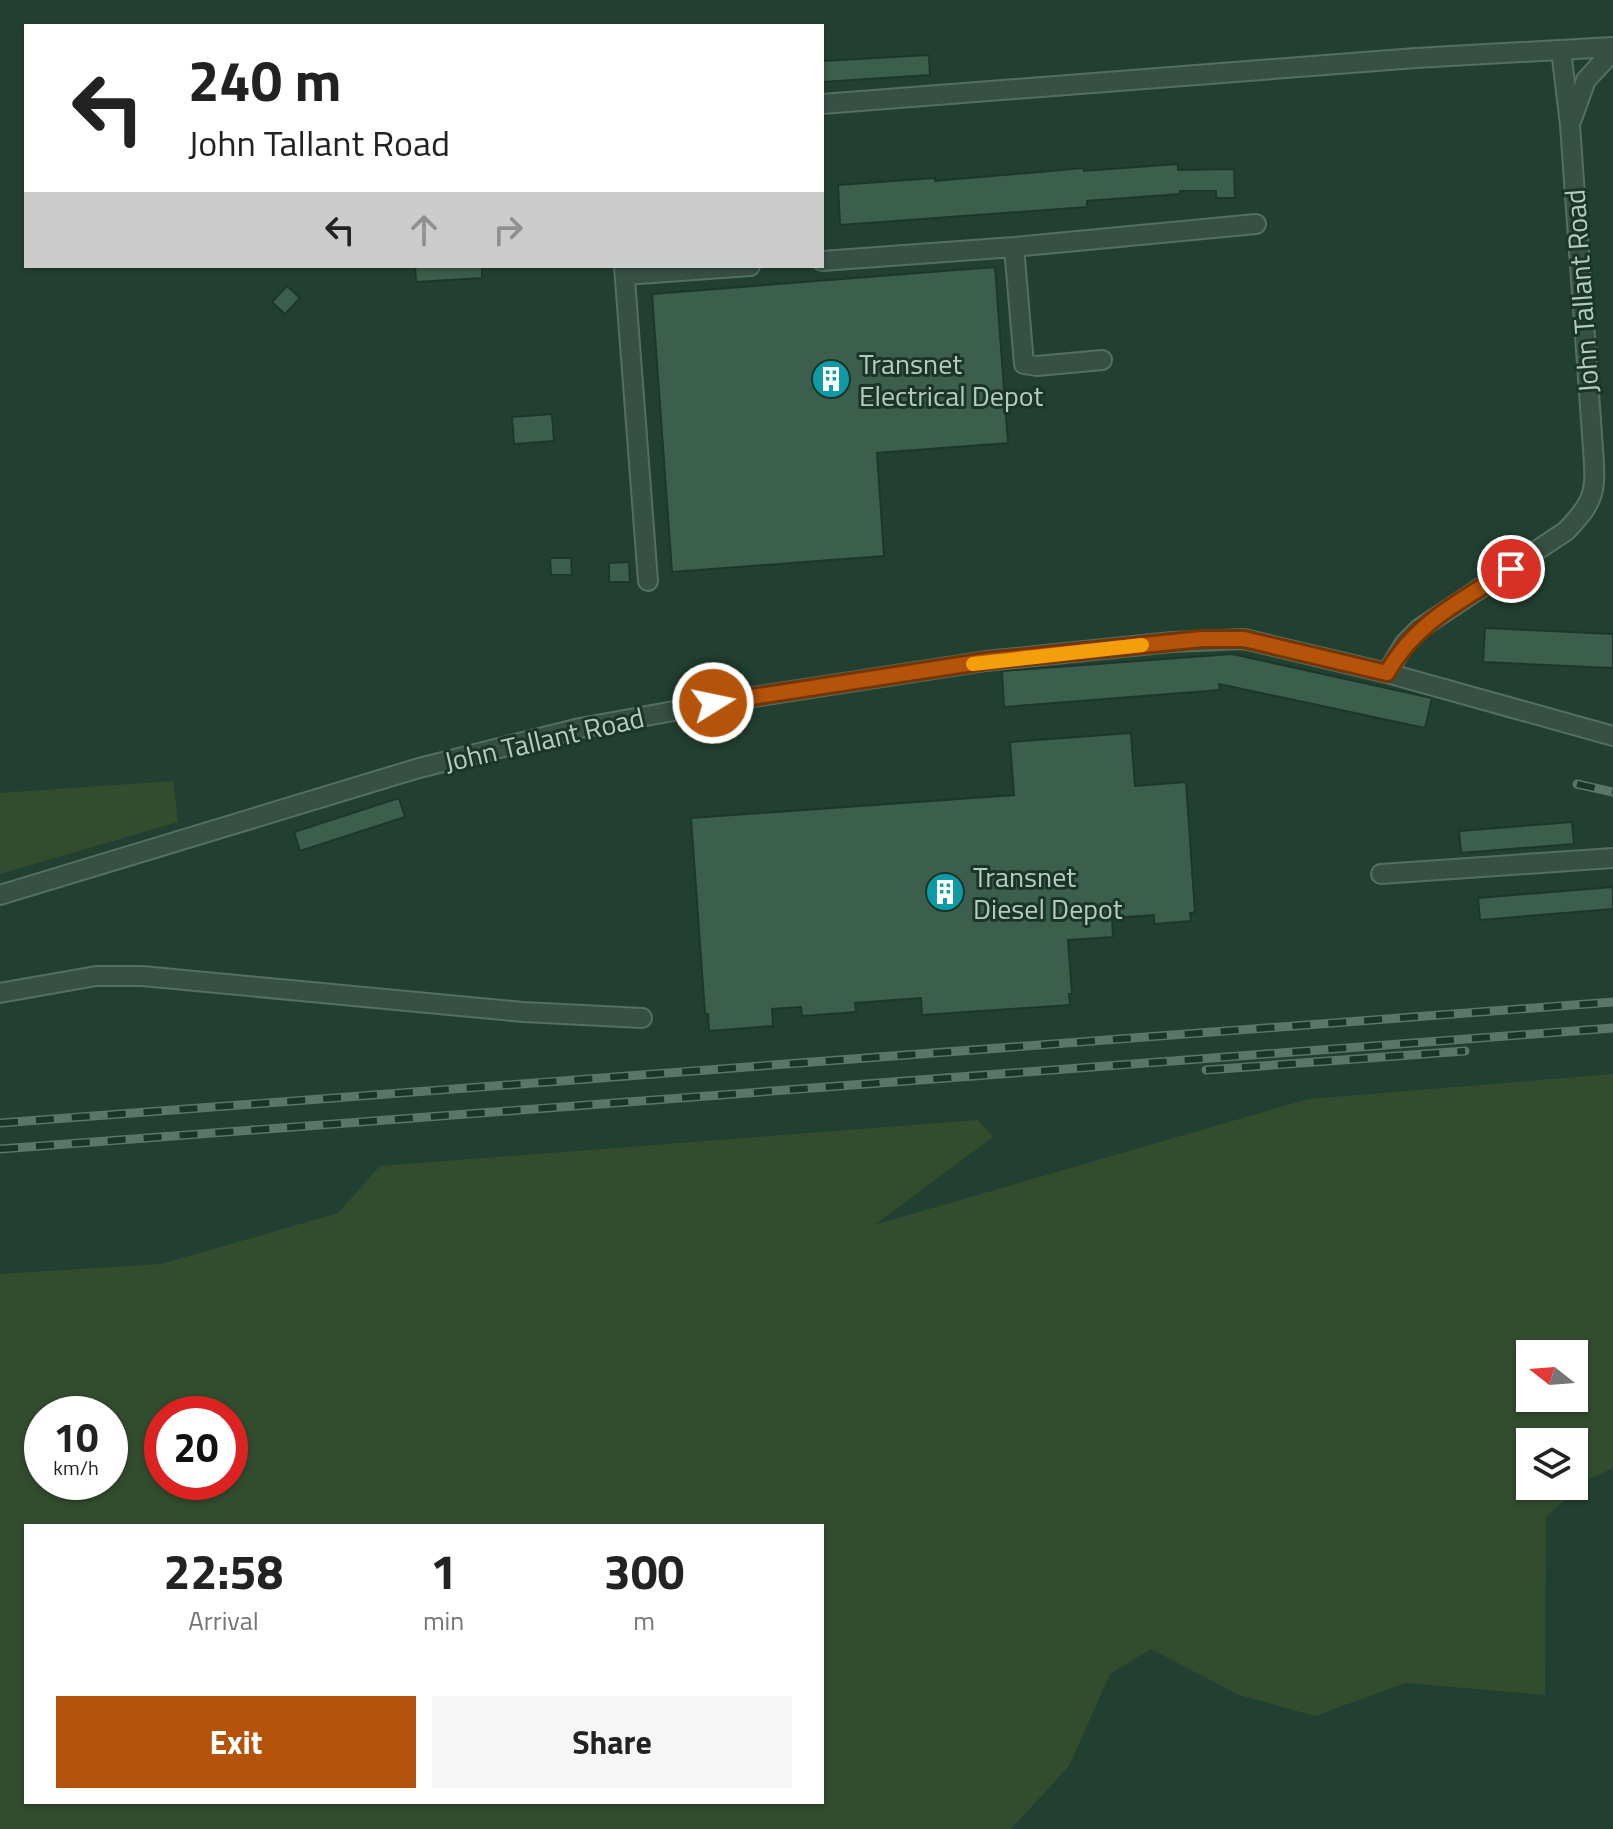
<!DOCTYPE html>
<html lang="en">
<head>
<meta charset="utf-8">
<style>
	body { margin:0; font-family:"Titillium Web",sans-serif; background:#f6f6f6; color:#222; height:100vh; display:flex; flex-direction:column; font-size:30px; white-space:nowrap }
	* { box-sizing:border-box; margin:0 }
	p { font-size:26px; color:#767676 }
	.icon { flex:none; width:44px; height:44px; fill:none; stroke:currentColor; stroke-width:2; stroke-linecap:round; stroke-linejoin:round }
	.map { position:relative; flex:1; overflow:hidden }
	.details { position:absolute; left:24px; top:1524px; width:800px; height:280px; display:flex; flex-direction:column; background:#fff; border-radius:0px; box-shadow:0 2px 6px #0004 }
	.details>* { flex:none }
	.guide { position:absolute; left:24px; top:24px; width:800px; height:244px; border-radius:0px; box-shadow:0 2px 6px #0004; background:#fff; color:#222; overflow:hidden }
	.needle { width:52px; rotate:287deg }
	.controls { position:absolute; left:1516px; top:1340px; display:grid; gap:16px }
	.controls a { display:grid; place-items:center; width:72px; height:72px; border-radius:0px; background:#fff; box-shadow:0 2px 6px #0004; font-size:40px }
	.speed { position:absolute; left:24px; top:1396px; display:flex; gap:16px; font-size:40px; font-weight:700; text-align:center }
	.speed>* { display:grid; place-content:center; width:104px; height:104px; border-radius:50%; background:#fff; box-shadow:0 2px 6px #0004; line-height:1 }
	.speed small { font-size:20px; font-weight:400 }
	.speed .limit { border:12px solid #d22; background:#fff; color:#111 }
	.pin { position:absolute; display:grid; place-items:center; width:68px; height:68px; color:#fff; margin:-34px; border:4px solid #fff; border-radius:50%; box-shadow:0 2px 8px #0007 }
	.me { position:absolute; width:88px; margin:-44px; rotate:80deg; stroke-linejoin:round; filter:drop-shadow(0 0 6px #0008) }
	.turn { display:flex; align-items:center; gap:28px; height:168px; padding:0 32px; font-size:36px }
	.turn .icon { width:104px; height:104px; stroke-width:2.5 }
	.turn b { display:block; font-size:56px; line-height:68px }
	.lanes { display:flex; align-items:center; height:76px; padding:0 32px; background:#0003; justify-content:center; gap:40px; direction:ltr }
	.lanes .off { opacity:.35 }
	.eta { display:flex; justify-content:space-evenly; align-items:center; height:136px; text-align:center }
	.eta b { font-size:48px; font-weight:700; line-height:56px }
	.button { display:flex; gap:16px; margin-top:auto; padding:16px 32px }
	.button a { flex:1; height:92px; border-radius:0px; background:#b45309; color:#fff; font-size:32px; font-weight:700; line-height:92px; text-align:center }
	.button a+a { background:#f6f6f6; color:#222 }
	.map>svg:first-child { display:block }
	.green { fill:#324c2e; fill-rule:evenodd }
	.building { fill:#3c5e4d; stroke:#1e372b; stroke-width:2 }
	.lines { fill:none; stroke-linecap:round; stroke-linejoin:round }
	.minor-casing { stroke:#556e62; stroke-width:22 }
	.minor { stroke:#375044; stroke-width:18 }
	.rail-casing { stroke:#587768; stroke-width:9 }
	.rail { stroke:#1c3529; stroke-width:6; stroke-dasharray:18; stroke-linecap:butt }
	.route-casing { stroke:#753606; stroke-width:20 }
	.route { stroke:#b45309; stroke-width:14 }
	.slow { stroke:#f59e0b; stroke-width:14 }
	.labels { text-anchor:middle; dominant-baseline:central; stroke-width:6; stroke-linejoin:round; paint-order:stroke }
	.street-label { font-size:28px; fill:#b3cbc0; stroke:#1c3529 }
	.poi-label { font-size:28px; fill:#b3cbc0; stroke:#1c3529; text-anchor:start }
</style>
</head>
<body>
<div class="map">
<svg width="1613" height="1829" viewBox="0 0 1613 1829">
	<rect width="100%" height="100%" fill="#224031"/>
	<path class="green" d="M173,781L178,822L0,874V793Z
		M1613,1074V1468L1585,1481L1546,1517L1545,1695L1405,1683L1315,1716L1239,1695L1151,1649L1110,1674L1069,1766L1011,1829H0V1274L161,1264L338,1213L380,1166L978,1120L993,1137L874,1225L1308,1099ZM1530,1354H1574V1398H1530ZM42,1414H110V1482H42ZM162,1414H230V1482H162ZM1530,1442H1574V1486H1530ZM26,1526H822V1802H26Z"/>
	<path class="building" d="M929,55L930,75L822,82V61Z
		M1178,164V170L1234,169L1235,198H1216V191H1180V194L1087,201V207L840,225L838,185L935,178V181L1084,168V171Z
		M415,266H482V278L416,282Z
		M995,267L1008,443L877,453L884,556L672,572L652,294Z
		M287,286L300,298L285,314L272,302Z
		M552,414L554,441L514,444L512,417Z
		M550,558H571L572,575H551Z
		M629,562L630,582H609V563Z
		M1485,628L1613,634V668L1483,662Z
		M1232,654L1432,698L1425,728L1219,684L1220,690L1004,707L1002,671Z
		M1131,733L1135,786L1186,782L1195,912L1190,913L1191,921L1154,924V915L1112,918L1113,937L1068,940L1072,994H1069L1070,1005L922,1015L921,998L855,1003L856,1012L802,1016L801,1007L772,1009L773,1026L709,1031L708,1014H705L691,818L1014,795L1010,742Z
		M399,798L405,817L300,851L294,832Z
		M1572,822L1574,844L1461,853L1459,831Z
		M1613,887V909L1480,920L1478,898Z"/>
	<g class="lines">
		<defs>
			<path id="minor" d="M822,104L1416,58L1613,47
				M1572,119L1586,80L1613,51
				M1014,247L1024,364L1037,366L1102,360
				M822,261L1014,247L1256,224
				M624,266L648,581
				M625,275L750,266
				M1387,673L1405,643L1419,629L1566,531C1596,500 1596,491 1593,449L1570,125L1561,50
				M1381,874L1613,858
				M0,895L419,768L580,728L740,699L986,661L1172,642L1244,639L1387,673L1613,736
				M0,993L96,976H142L523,1012L642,1018"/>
		</defs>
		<use href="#minor" class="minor-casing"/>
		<use href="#minor" class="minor"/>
		<defs>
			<path id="rail" d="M1577,784L1613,792
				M1206,1070L1465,1051
				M0,1123L1613,1002
				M0,1149L1613,1028"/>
		</defs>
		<use href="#rail" class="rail-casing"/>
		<use href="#rail" class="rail"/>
	</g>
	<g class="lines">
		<defs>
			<path id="route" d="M713,703L986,661L1202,639H1244L1387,673C1415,622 1464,599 1511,569"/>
		</defs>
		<use href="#route" class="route-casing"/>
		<use href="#route" class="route"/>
		<path class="slow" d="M973,664L1142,645"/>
	</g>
	<defs>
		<symbol id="building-disc" viewBox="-11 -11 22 22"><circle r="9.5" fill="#0f9aa8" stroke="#1c3529"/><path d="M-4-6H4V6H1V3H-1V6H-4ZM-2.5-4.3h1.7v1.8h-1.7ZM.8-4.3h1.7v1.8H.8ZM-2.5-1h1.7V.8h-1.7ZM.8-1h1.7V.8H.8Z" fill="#fff"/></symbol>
	</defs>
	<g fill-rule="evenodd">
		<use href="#building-disc" x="809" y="357" width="44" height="44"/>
		<use href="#building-disc" x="923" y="870" width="44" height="44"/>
	</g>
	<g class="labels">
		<g class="street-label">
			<text transform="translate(1581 291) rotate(-94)">John Tallant Road</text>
			<text transform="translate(544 739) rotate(-13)">John Tallant Road</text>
		</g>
		<g class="poi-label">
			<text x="859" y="363">Transnet<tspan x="859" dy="32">Electrical Depot</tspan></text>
			<text x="973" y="876">Transnet<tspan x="973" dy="32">Diesel Depot</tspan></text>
		</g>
	</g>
</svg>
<div class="controls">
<a><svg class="needle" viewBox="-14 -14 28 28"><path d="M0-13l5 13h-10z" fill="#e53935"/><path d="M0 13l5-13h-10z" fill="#767676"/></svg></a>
<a><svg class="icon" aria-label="layers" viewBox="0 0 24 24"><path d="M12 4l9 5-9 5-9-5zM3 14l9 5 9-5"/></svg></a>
</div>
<div class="speed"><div>10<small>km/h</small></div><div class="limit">20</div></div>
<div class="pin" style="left:1511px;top:569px;background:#d93025"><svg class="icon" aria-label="arrive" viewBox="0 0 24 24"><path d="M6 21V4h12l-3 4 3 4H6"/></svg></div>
<svg class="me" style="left:713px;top:703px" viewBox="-20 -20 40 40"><circle r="17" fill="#b45309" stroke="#fff" stroke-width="3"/><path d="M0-11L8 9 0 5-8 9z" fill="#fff"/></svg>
<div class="guide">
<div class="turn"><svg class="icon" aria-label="left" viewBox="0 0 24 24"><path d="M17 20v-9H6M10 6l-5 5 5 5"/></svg><div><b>240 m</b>John Tallant Road</div></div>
<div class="lanes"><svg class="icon" aria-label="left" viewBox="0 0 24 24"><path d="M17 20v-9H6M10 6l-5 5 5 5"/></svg><svg class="icon off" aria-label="ahead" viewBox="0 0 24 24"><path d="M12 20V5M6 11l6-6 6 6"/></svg><svg class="icon off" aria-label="right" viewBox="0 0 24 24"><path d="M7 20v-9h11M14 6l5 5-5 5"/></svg></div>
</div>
<section class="details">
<div class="eta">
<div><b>22:58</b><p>Arrival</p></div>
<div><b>1</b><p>min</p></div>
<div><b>300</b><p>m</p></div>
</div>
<div class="button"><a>Exit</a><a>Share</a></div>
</section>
</div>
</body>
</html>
